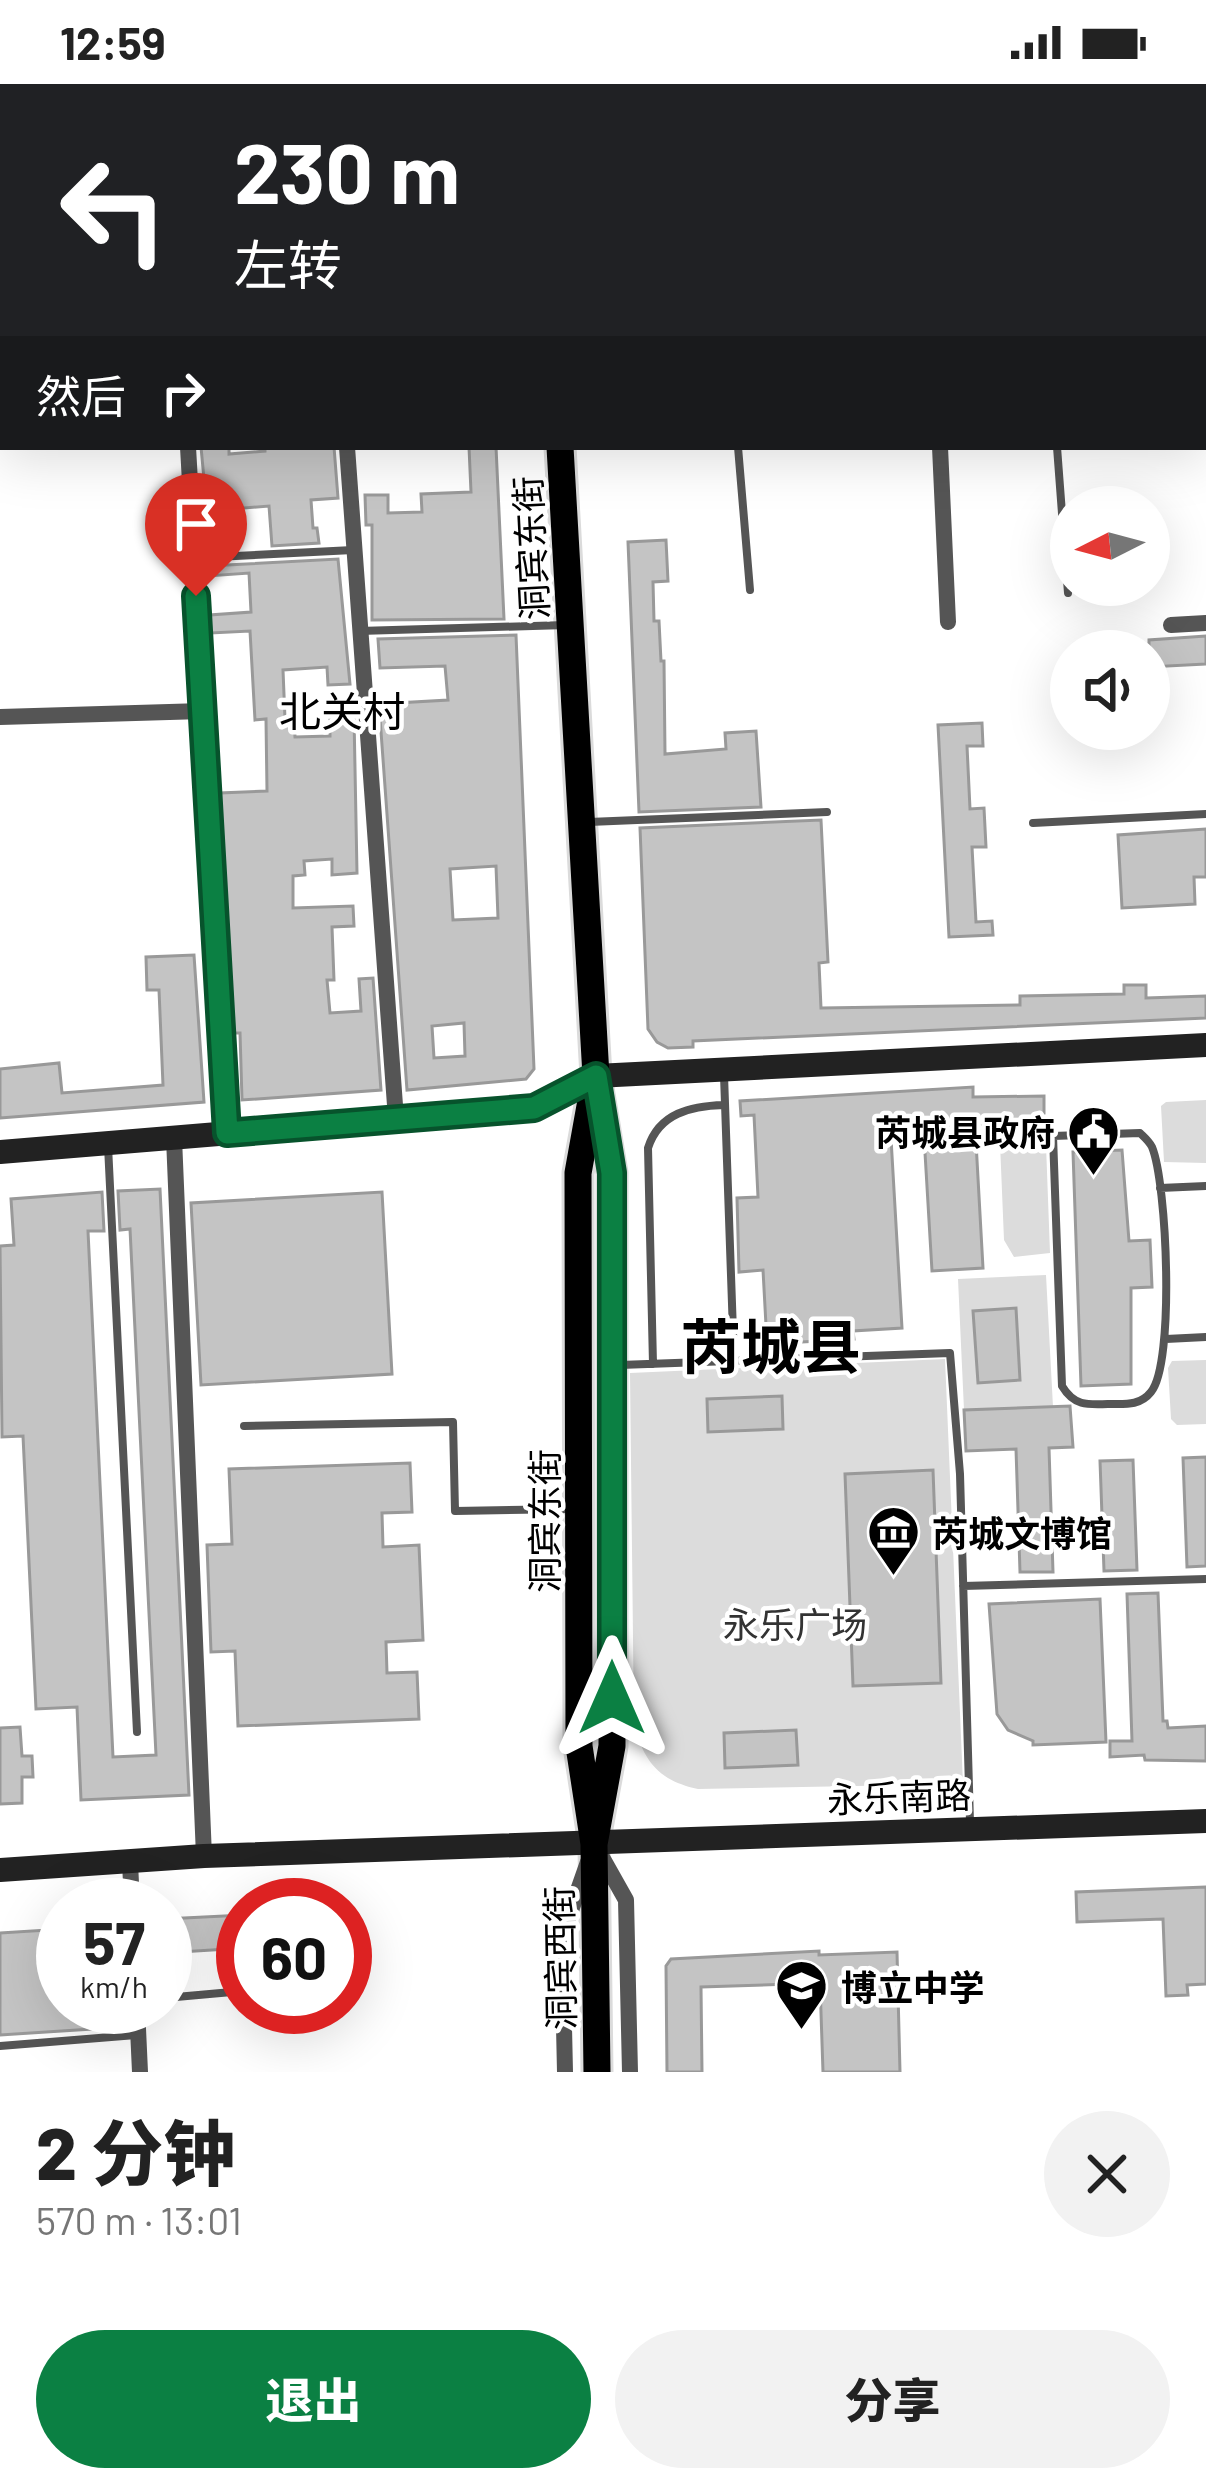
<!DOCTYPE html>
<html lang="zh">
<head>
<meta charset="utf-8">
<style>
	body { margin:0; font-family:Barlow,"Noto Sans SC",sans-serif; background:#f2f2f2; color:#222; height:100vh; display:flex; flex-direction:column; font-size:45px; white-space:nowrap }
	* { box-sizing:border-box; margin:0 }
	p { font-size:39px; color:#767676 }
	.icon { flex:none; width:66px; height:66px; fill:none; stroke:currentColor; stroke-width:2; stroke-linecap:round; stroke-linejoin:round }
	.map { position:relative; height:1988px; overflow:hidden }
	.side { display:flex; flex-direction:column; background:#fff; flex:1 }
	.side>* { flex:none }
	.guide { position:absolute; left:0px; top:0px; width:1206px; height:366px; box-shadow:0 12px 48px #0002; background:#202124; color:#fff; overflow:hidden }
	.needle { width:78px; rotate:264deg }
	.controls { position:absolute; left:1050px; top:402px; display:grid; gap:24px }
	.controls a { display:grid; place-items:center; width:120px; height:120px; border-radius:50%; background:#fff; box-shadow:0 12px 48px #0002; font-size:60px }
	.speed { position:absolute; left:36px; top:1794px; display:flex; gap:24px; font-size:60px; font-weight:700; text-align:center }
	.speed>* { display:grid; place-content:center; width:156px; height:156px; border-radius:50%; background:#fff; box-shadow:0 12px 48px #0002; line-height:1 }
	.speed small { font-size:30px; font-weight:400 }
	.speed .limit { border:18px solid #d22; background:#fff; color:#111 }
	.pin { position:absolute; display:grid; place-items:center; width:102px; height:102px; color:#fff; margin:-123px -51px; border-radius:50% 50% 50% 0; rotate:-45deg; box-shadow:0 0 12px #0007 }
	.pin .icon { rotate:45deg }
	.me { position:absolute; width:132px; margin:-66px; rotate:0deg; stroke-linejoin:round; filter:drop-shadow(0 0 9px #0008) }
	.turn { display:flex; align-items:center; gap:42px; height:252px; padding:0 36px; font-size:54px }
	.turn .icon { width:156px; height:156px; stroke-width:2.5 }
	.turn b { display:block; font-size:84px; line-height:102px }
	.then { display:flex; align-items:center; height:114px; padding:0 36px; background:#0003; gap:24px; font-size:45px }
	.round { display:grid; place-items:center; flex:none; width:126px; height:126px; border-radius:63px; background:#f2f2f2 }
	.summary { display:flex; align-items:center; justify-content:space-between; height:204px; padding:0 36px }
	h1 { font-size:72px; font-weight:800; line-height:90px }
	.button { display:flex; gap:24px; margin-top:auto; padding:24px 36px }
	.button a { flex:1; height:138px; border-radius:72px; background:#0b8043; color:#fff; font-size:48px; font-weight:800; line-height:138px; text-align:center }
	.button a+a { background:#f2f2f2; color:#222 }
	.status { display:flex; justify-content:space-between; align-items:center; height:84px; padding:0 60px; background:#fff; direction:ltr }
	.status svg { height:33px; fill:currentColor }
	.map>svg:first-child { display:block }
	.green { fill:#dcdcdc; fill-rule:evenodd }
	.building { fill:#c4c4c4; stroke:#999; stroke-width:3; fill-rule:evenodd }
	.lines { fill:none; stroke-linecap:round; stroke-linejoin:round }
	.primary-casing { stroke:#dbdbdb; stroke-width:33 }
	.lane { stroke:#555; stroke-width:8 }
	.street { stroke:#555; stroke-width:16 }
	.secondary { stroke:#222; stroke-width:24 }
	.primary { stroke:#000; stroke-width:27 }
	.route-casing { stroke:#07532c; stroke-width:30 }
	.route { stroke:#0b8043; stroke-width:21 }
	.labels { text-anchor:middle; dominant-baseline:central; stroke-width:9; stroke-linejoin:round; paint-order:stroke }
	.street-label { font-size:36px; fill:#000; stroke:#fff }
	.poi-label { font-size:36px; font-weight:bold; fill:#000; stroke:#fff; text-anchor:start }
	.park-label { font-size:36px; fill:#333; stroke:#fff }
	.quarter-label { font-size:42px; fill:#000; stroke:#fff }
	.town-label { font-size:60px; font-weight:bold; fill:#000; stroke:#fff }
</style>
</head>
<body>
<div class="status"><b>12:59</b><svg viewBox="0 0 49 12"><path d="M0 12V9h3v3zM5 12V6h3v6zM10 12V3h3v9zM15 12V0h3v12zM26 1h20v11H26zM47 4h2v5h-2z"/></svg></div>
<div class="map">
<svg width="1206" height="1988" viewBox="0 0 1206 1988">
	<rect width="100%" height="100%" fill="#fff"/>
	<path class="green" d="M1206,1016V1079L1164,1078L1161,1022L1166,1018Z
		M1040,1056L1046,1061L1050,1169L1014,1173L1004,1156L1000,1059Z
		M1046,1191L1053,1323L964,1326L958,1195ZM1015,1224L1020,1295L978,1298L974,1227Z
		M945,1275L963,1700L698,1705C660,1697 645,1679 634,1642L630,1289Z
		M1206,1276V1340L1177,1341L1171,1335L1168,1284L1172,1277Z"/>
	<path class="building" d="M201,363H229V370L265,367V363H334L338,414L311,416L313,444H317L319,459L272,462L269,422L207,427Z
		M469,363H496L504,535L372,536V441H366L365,411H388V429L422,428L421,410L471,408Z
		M666,456L668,497L653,498L654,537H659L661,577H664L665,670L726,665L725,649L756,647L761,723L639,728L628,458Z
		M338,475L350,600L328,601L327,583L283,586L285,635H294L295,653L330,652V633L354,632L357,789L332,791V775L304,777L305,791L293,792V824L353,822L354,842L332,843L334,896H327L330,929L361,927L359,895L373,894L381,1006L242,1016L240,949H234L220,709L267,707L266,635L255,636L250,547L211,549L210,531L251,528L249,489L208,492V482Z
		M516,551L534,985L526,995L407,1006L379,620L448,616L445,582L380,584L378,555ZM496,782L498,834L453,836L450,785ZM464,939L465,972L434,974L432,942Z
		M1206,552V580L1149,583V556Z
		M982,639L983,662H967L970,725L984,724L986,763H972L976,838L992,837L993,851L949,853L938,641Z
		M821,736L828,878L819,879L821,924L1020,921V912L1124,910V901H1146V914L1206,912V934L693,957V963L668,964L657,958L648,945L640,744Z
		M1206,745V793H1194L1195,820L1122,824L1118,751Z
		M194,871L204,1018L0,1034V985L59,979L62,1009L163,1001L159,906H147L146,873Z
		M973,1003V1013L1044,1012V1039L975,1040L983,1184L932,1187L923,1035L890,1037L902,1244L853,1247L854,1255L767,1260L763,1186L739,1188L737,1114L758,1113L754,1031L741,1032L740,1017Z
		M1122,1066L1129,1157L1150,1156L1152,1203L1131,1204V1300L1081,1302L1073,1068Z
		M160,1105L189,1711L81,1716L77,1623L36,1625L23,1352L2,1353L0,1162L14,1161L11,1115L102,1108L104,1147H88L113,1673L156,1671L130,1145L120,1146L118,1107Z
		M382,1108L392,1290L201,1301L191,1119Z
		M1016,1224L1020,1296L978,1299L973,1227Z
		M782,1312L783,1345L708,1348L707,1315Z
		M1070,1322L1073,1363L1049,1364L1053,1488H1020L1016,1365L966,1367L964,1326Z
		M1206,1373V1482L1187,1483L1183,1374Z
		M1133,1376L1137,1486L1104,1487L1100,1377Z
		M410,1379L412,1428L382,1429L383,1463L419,1461L423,1556L386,1558L387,1589L417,1588L419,1635L238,1642L235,1567L211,1568L207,1461L232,1460L229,1385Z
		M933,1386L941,1599L853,1602L845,1390Z
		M1158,1509L1163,1637H1167L1168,1644L1206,1642V1677L1145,1676L1144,1671L1110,1673V1657H1132L1127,1510Z
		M1100,1515L1106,1658L1033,1661V1657L1008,1646L997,1630L989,1520Z
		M20,1643L22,1672H32L33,1693H22V1719L0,1720V1644Z
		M796,1646L798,1681L725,1684L724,1649Z
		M1206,1803V1900L1187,1901L1188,1911L1166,1912L1163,1835L1077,1838L1076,1808Z
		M243,1831V1864L165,1869V1835Z
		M63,1845V1923H122L123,1943L0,1951V1849Z
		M819,1867V1871L897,1868L900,1988H823L820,1899L701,1903L702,1988H667L666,1882L671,1875Z"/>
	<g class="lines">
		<defs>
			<path id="primary" d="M543,0V3
				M560,363L596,992L612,1089V1662L594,1760
				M592,1011L578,1089L579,1662L594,1760L597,1988"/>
		</defs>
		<use href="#primary" class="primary-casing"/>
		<path class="lane" d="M97,0V3
			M0,94H3
			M0,180H3
			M738,363L750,506
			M1057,363L1068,509
			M195,474L353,466
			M359,547L566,541
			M589,738L827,728
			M1033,739L1206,730
			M724,991L734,1277
			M1140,1049C1144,1053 1149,1057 1152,1063C1167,1099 1175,1279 1151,1308C1140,1322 1125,1320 1109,1320C1087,1321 1074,1322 1062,1302L1053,1052Z
			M108,1062L137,1648
			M1160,1104L1206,1102
			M1166,1255L1206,1253
			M653,1280L648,1064C659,1029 691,1022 724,1021
			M620,1281L950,1269L960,1390L970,1738
			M244,1342L453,1338L455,1427L574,1425
			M963,1502L1206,1495
			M165,1914L243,1907
			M0,1962L136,1951"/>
		<path class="street" d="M167,0V3
			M922,0V3
			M1032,0V3
			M1203,175H1206
			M188,363L227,1049
			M347,363L396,1035
			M940,363L948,538
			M1171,541L1206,539
			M0,633L203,627
			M174,1054L204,1772
			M599,1768L626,1816L630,1988
			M130,1778L132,1821
			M137,1923L140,1988
			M565,1988L562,1852L588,1778"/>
		<path class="secondary" d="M0,235H3
			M0,1068L534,1024L596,992L1206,961
			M0,1786L204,1772L1206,1737"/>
		<use href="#primary" class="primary"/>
	</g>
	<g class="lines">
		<defs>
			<path id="route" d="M196,512L227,1049L534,1024L596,992L612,1089V1614"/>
		</defs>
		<use href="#route" class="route-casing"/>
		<use href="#route" class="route"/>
	</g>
	<defs>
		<symbol id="civic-pin" viewBox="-11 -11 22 30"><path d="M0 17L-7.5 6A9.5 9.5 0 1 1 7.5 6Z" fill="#000" stroke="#fff"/><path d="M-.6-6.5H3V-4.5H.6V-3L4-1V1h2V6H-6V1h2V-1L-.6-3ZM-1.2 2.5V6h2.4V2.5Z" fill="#fff"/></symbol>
		<symbol id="museum-pin" viewBox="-11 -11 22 30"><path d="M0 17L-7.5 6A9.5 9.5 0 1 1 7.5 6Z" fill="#000" stroke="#fff"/><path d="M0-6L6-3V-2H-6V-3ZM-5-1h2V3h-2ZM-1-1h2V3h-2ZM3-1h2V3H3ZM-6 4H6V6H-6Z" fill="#fff"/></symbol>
		<symbol id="school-pin" viewBox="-11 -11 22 30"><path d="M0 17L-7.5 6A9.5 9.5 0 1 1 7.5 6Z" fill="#000" stroke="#fff"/><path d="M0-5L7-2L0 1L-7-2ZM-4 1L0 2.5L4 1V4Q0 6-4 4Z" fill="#fff"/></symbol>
	</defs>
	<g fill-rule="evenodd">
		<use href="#civic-pin" x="1064" y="1018" width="59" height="81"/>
		<use href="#museum-pin" x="864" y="1418" width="59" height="81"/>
		<use href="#school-pin" x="772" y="1872" width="59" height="81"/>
	</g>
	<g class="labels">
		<g class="street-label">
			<text transform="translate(530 464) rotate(-93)">洞宾东街</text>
			<text transform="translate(543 1437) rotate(-90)">洞宾东街</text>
			<text transform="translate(899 1712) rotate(-2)">永乐南路</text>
			<text transform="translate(559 1874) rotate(-91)">洞宾西街</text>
		</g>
		<g class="poi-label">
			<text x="1055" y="1047" text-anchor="end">芮城县政府</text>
			<text x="932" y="1448">芮城文博馆</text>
			<text x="841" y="1902">博立中学</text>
		</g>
		<g class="park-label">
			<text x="795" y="1539">永乐广场</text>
		</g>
		<g class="quarter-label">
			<text x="342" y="626">北关村</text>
		</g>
		<g class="town-label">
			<text x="771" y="1261">芮城县</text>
		</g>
	</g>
</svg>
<div class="controls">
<a><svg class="needle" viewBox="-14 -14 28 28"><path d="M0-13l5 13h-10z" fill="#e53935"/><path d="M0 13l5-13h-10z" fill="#767676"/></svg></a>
<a><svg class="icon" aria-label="sound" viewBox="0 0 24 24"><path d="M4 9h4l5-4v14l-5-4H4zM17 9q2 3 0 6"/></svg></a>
</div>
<div class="speed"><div>57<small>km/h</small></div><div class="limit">60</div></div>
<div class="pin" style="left:196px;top:512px;background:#d93025"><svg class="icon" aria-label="arrive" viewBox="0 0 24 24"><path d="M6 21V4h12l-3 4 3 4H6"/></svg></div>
<svg class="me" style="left:612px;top:1614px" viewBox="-20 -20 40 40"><path d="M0-17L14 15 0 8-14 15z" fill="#0b8043" stroke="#fff" stroke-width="4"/></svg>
<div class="guide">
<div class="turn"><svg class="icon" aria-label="left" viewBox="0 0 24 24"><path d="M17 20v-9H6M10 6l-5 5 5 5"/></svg><div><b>230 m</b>左转</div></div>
<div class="then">然后<svg class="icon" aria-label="right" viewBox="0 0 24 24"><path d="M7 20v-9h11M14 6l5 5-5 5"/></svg></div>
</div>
</div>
<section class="side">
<div class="summary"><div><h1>2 分钟</h1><p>570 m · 13:01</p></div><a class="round"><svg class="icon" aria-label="close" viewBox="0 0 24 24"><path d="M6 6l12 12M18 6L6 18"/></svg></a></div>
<div class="button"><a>退出</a><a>分享</a></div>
</section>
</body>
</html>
